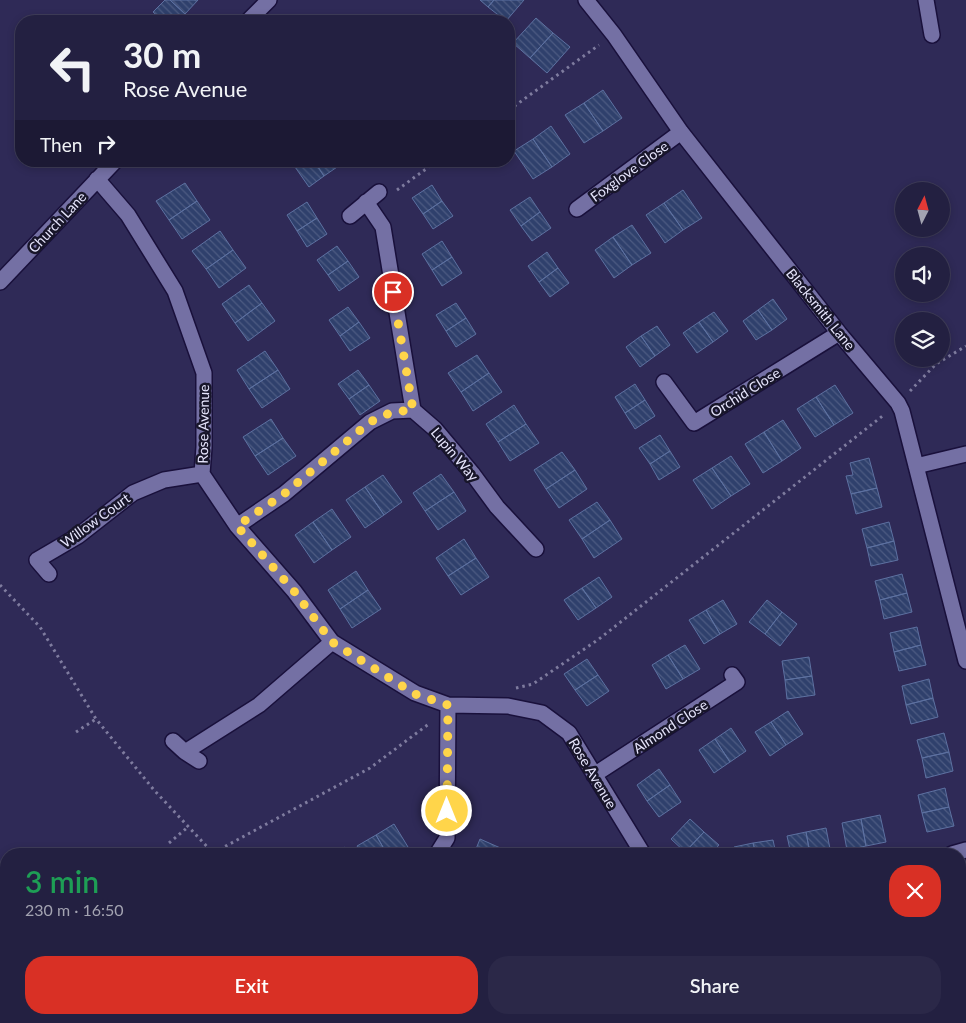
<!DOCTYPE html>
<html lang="en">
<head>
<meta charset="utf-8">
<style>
	body { margin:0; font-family:Lato,sans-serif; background:#2b2848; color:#f1f3f6; height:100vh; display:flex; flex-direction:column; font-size:19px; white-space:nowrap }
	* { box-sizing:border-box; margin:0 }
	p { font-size:16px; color:#a3a3b1 }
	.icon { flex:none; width:28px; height:28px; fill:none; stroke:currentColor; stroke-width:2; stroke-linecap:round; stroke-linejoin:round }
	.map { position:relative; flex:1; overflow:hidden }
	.details { position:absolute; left:0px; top:848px; width:966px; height:176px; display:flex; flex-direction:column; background:#232041; border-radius:20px 20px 0 0; box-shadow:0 2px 8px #0003,0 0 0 1px #403e5a }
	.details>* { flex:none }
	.banner { position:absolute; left:15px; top:15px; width:500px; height:152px; border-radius:20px; box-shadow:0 2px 8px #0003,0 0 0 1px #403e5a; background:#232041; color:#f1f3f6; overflow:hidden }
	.needle { width:32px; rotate:6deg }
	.buttons { position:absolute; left:895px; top:182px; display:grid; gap:10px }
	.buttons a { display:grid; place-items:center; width:55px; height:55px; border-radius:50%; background:#232041; box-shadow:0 2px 8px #0003,0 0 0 1px #403e5a; font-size:25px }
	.pin { position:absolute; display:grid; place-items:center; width:42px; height:42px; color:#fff; margin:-21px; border:2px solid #fff; border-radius:50%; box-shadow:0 1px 5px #0007 }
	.me { position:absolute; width:55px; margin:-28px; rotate:0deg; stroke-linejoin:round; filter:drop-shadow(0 0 4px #0008) }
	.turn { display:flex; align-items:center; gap:18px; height:105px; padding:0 25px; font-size:22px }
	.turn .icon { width:65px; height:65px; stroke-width:2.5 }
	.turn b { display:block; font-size:35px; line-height:42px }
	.then { display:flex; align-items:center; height:48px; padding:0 25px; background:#0003; gap:10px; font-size:19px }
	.round { display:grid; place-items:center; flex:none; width:52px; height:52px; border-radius:20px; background:#2b2848 }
	.overview { display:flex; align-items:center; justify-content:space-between; height:85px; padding:0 25px }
	h1 { font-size:30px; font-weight:600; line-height:38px; color:#1e9e55 }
	.primary-button { display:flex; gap:10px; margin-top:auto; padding:10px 25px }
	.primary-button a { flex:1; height:58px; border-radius:20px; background:#d93025; color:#fff; font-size:20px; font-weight:600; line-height:58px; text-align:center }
	.primary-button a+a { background:#2b2848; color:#f1f3f6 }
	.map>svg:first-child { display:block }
	.building { fill:url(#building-back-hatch); stroke:#5d71a1 }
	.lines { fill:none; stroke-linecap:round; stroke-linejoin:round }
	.minor-casing { stroke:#19103b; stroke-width:18 }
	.path { stroke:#7f7c9f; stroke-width:3; stroke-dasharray:2.5 4; stroke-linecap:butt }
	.minor { stroke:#7470a4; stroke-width:15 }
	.route { stroke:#ffd54a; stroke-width:9; stroke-dasharray:0 16.2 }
	.labels { text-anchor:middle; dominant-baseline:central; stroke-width:5; stroke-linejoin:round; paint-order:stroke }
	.street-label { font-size:14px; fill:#e6e5fc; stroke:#18162a }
</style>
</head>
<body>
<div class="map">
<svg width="966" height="1023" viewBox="0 0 966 1023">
	<defs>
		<pattern id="building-back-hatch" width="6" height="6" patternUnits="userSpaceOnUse" patternTransform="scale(1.25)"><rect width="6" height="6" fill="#2f406c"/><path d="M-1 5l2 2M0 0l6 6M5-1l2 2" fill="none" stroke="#4d5b82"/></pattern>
	</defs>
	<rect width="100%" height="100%" fill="#2f2a57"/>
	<path class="building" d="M165,0H170L185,14L178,21H163L153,12Z
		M170,0H198L185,14Z
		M480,0H494L488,7Z
		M494,0H524L506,21L488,7Z
		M536,18L553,33L530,58L513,43Z
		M553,33L570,47L547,73L530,58Z
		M603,90L622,118L603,131L584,103Z
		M584,103L603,131L584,143L565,115Z
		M551,126L570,154L552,167L533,139Z
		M533,139L552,167L533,179L514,151Z
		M304,161H314L324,176L309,187L295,167Z
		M314,161H337L340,165L324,176Z
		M185,183L197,201L169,220L156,201Z
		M432,185L442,201L423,214L412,198Z
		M683,190L702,218L683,230L664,203Z
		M530,197L540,212L521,226L510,210Z
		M197,201L210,220L182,239L169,220Z
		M442,201L453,216L433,229L423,214Z
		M307,202L317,218L297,231L287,215Z
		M664,203L683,230L665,243L646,215Z
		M540,212L551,228L532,241L521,226Z
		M317,218L327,234L307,247L297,231Z
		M632,225L651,253L632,265L613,237Z
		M220,231L233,250L206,269L192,251Z
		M613,237L632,265L614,278L595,250Z
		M442,241L452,257L432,270L422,254Z
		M337,246L348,261L328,275L317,260Z
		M233,250L246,268L219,288L206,269Z
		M547,252L558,268L539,282L528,266Z
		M452,257L462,273L442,286L432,270Z
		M348,261L359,277L339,291L328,275Z
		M558,268L569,283L550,297L539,282Z
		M249,285L262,303L235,323L222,304Z
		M773,299L787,319L772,330L758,310Z
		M262,303L275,321L248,341L235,323Z
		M456,303L466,318L446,331L436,315Z
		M348,307L359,322L340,336L329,320Z
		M758,310L772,330L756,340L743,321Z
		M714,312L728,331L713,342L699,322Z
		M466,318L476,334L456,347L446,331Z
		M359,322L370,338L350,351L340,336Z
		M699,322L713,342L697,353L683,333Z
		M657,326L670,345L655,356L641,336Z
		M641,336L655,356L640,367L626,347Z
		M265,351L278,370L249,389L237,370Z
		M477,355L489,373L461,392L448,373Z
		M278,370L290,389L262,408L249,389Z
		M358,370L369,385L349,399L338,384Z
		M489,373L502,392L473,411L461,392Z
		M635,384L645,400L625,413L615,397Z
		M369,385L380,401L360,415L349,399Z
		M835,385L853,413L834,425L816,397Z
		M816,397L834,425L815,437L797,409Z
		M645,400L655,416L635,429L625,413Z
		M514,405L526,424L498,442L486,424Z
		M271,419L283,438L255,456L243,437Z
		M783,420L801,448L782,461L764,432Z
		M526,424L539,443L510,461L498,442Z
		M764,432L782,461L763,473L745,444Z
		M660,435L670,451L650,464L639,448Z
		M283,438L296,456L268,475L255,456Z
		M670,451L680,467L659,480L650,464Z
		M562,452L575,470L546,489L534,470Z
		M731,456L750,484L731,496L712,468Z
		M869,458L877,488L851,494L846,476L853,475L850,463Z
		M712,468L731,496L712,509L693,480Z
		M575,470L587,489L559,508L546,489Z
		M441,474L454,492L425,511L413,493Z
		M383,475L402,502L384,515L365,487Z
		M365,487L384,515L365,528L346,500Z
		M877,488L882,507L856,514L851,494Z
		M454,492L466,511L438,530L425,511Z
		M597,502L610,520L582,539L569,520Z
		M332,509L351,537L332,550L313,522Z
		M610,520L622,539L594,558L582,539Z
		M313,522L332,550L314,563L295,535Z
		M889,522L894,541L867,548L862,529Z
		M464,539L476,558L448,576L436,558Z
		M894,541L898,560L871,566L867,548Z
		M476,558L489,577L461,595L448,576Z
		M356,571L368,590L340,609L328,590Z
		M902,574L907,593L880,600L875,581Z
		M599,577L612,597L596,608L582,588Z
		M582,588L596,608L578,620L564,600Z
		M368,590L381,609L352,628L340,609Z
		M907,593L912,612L884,619L880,600Z
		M723,600L737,624L720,634L706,610Z
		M767,600L782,612L765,634L749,622Z
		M706,610L720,634L704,644L689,620Z
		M782,612L797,624L780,646L765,634Z
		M917,627L921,645L894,652L890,633Z
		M685,645L700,669L683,679L668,655Z
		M921,645L926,665L899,671L894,652Z
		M668,655L683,679L666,689L652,665Z
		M809,657L812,676L785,680L782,661Z
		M587,659L598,675L575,690L564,674Z
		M598,675L609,691L587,706L575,690Z
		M812,676L815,695L787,699L785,680Z
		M929,679L933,698L906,705L902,686Z
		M933,698L938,717L911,724L906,705Z
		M788,711L803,734L786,745L771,722Z
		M771,722L786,745L770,756L755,732Z
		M731,728L746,751L730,762L715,739Z
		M944,733L949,752L922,758L917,740Z
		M715,739L730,762L714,773L699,750Z
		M949,752L953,771L926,778L922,758Z
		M659,769L670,785L647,801L637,785Z
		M670,785L681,802L659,817L647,801Z
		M945,788L949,807L922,813L918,795Z
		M949,807L954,826L927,832L922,813Z
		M880,815L886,842L866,846L861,819Z
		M690,819L704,832L685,852L671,839Z
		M861,819L866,846L847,850L842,823Z
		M394,824L408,847L396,854H387L376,835Z
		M826,828L831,854H810L806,832Z
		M704,832L719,845L711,854H687L685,852Z
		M806,832L810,854H791L787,836Z
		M376,835L387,854H362L357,846Z
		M480,839L505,850L503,854H474Z
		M773,840L776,854H756L753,843Z
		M753,843L756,854H736L734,847Z
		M345,847L350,854H336Z"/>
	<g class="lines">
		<defs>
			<path id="minor" d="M586,0L614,35L681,132L839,333L898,403L902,411L966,661
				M926,0L932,35
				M248,21L269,0
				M97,179L128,215L175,291L204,373V447L202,474L237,526L294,591L332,642L415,693L448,705L508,706L542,713L569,733L643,854
				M366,202L383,227L413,410
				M577,209L681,132
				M350,216L379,192
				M0,282L115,161
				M664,382L694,423L839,333
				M916,466L966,454
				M237,526L284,494L370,422L392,411L413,410L435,429L472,473L497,507L536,549
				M49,574L37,560L78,536L133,493L164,480L202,474
				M173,741L185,752
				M199,761L185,752L259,705L332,642
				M594,775L737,682L732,675
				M437,854L447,838L448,705
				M952,854L966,850"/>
		</defs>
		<use href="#minor" class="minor-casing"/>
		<path class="path" d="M509,110L599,45
			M397,190L437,161
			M910,391L936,364L966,346
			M0,585L40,627L96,719L154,790L213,853L370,768L430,723
			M516,688L533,684L599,639L885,414
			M76,732L96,719
			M169,843L188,827"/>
		<use href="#minor" class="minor"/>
	</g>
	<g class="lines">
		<path class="route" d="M393,292L413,410L392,412L370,422L284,494L237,526L294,591L332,642L415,694L448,705L447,811"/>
	</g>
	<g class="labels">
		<g class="street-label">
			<text transform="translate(629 171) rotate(-36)">Foxglove Close</text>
			<text transform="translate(57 222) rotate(-47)">Church Lane</text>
			<text transform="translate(821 309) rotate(51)">Blacksmith Lane</text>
			<text transform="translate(745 392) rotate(-32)">Orchid Close</text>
			<text transform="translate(203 424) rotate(-89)">Rose Avenue</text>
			<text transform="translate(455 454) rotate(50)">Lupin Way</text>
			<text transform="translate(95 520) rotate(-36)">Willow Court</text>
			<text transform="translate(670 726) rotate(-33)">Almond Close</text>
			<text transform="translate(593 773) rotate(59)">Rose Avenue</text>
		</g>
	</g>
</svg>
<div class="buttons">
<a><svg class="needle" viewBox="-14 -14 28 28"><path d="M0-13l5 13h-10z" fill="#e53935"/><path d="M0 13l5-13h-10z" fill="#a3a3b1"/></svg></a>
<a><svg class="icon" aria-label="sound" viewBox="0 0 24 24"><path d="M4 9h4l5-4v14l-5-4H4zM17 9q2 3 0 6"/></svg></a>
<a><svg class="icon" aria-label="layers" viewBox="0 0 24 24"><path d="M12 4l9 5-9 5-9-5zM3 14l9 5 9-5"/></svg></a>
</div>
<div class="pin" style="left:393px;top:292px;background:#d93025"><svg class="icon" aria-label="arrive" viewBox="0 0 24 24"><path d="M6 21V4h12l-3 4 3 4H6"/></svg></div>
<svg class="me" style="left:447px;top:811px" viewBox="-20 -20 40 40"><circle r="17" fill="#ffd54a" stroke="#fff" stroke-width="3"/><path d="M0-11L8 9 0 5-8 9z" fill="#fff"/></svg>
<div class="banner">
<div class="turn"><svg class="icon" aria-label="left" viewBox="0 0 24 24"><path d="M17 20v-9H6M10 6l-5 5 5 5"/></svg><div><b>30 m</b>Rose Avenue</div></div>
<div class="then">Then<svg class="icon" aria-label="right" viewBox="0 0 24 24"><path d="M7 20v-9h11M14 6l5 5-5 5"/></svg></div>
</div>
<section class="details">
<div class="overview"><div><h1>3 min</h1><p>230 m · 16:50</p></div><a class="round" style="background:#d93025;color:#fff"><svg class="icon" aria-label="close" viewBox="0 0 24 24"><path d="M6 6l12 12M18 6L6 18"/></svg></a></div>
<div class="primary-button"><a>Exit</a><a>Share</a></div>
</section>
</div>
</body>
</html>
